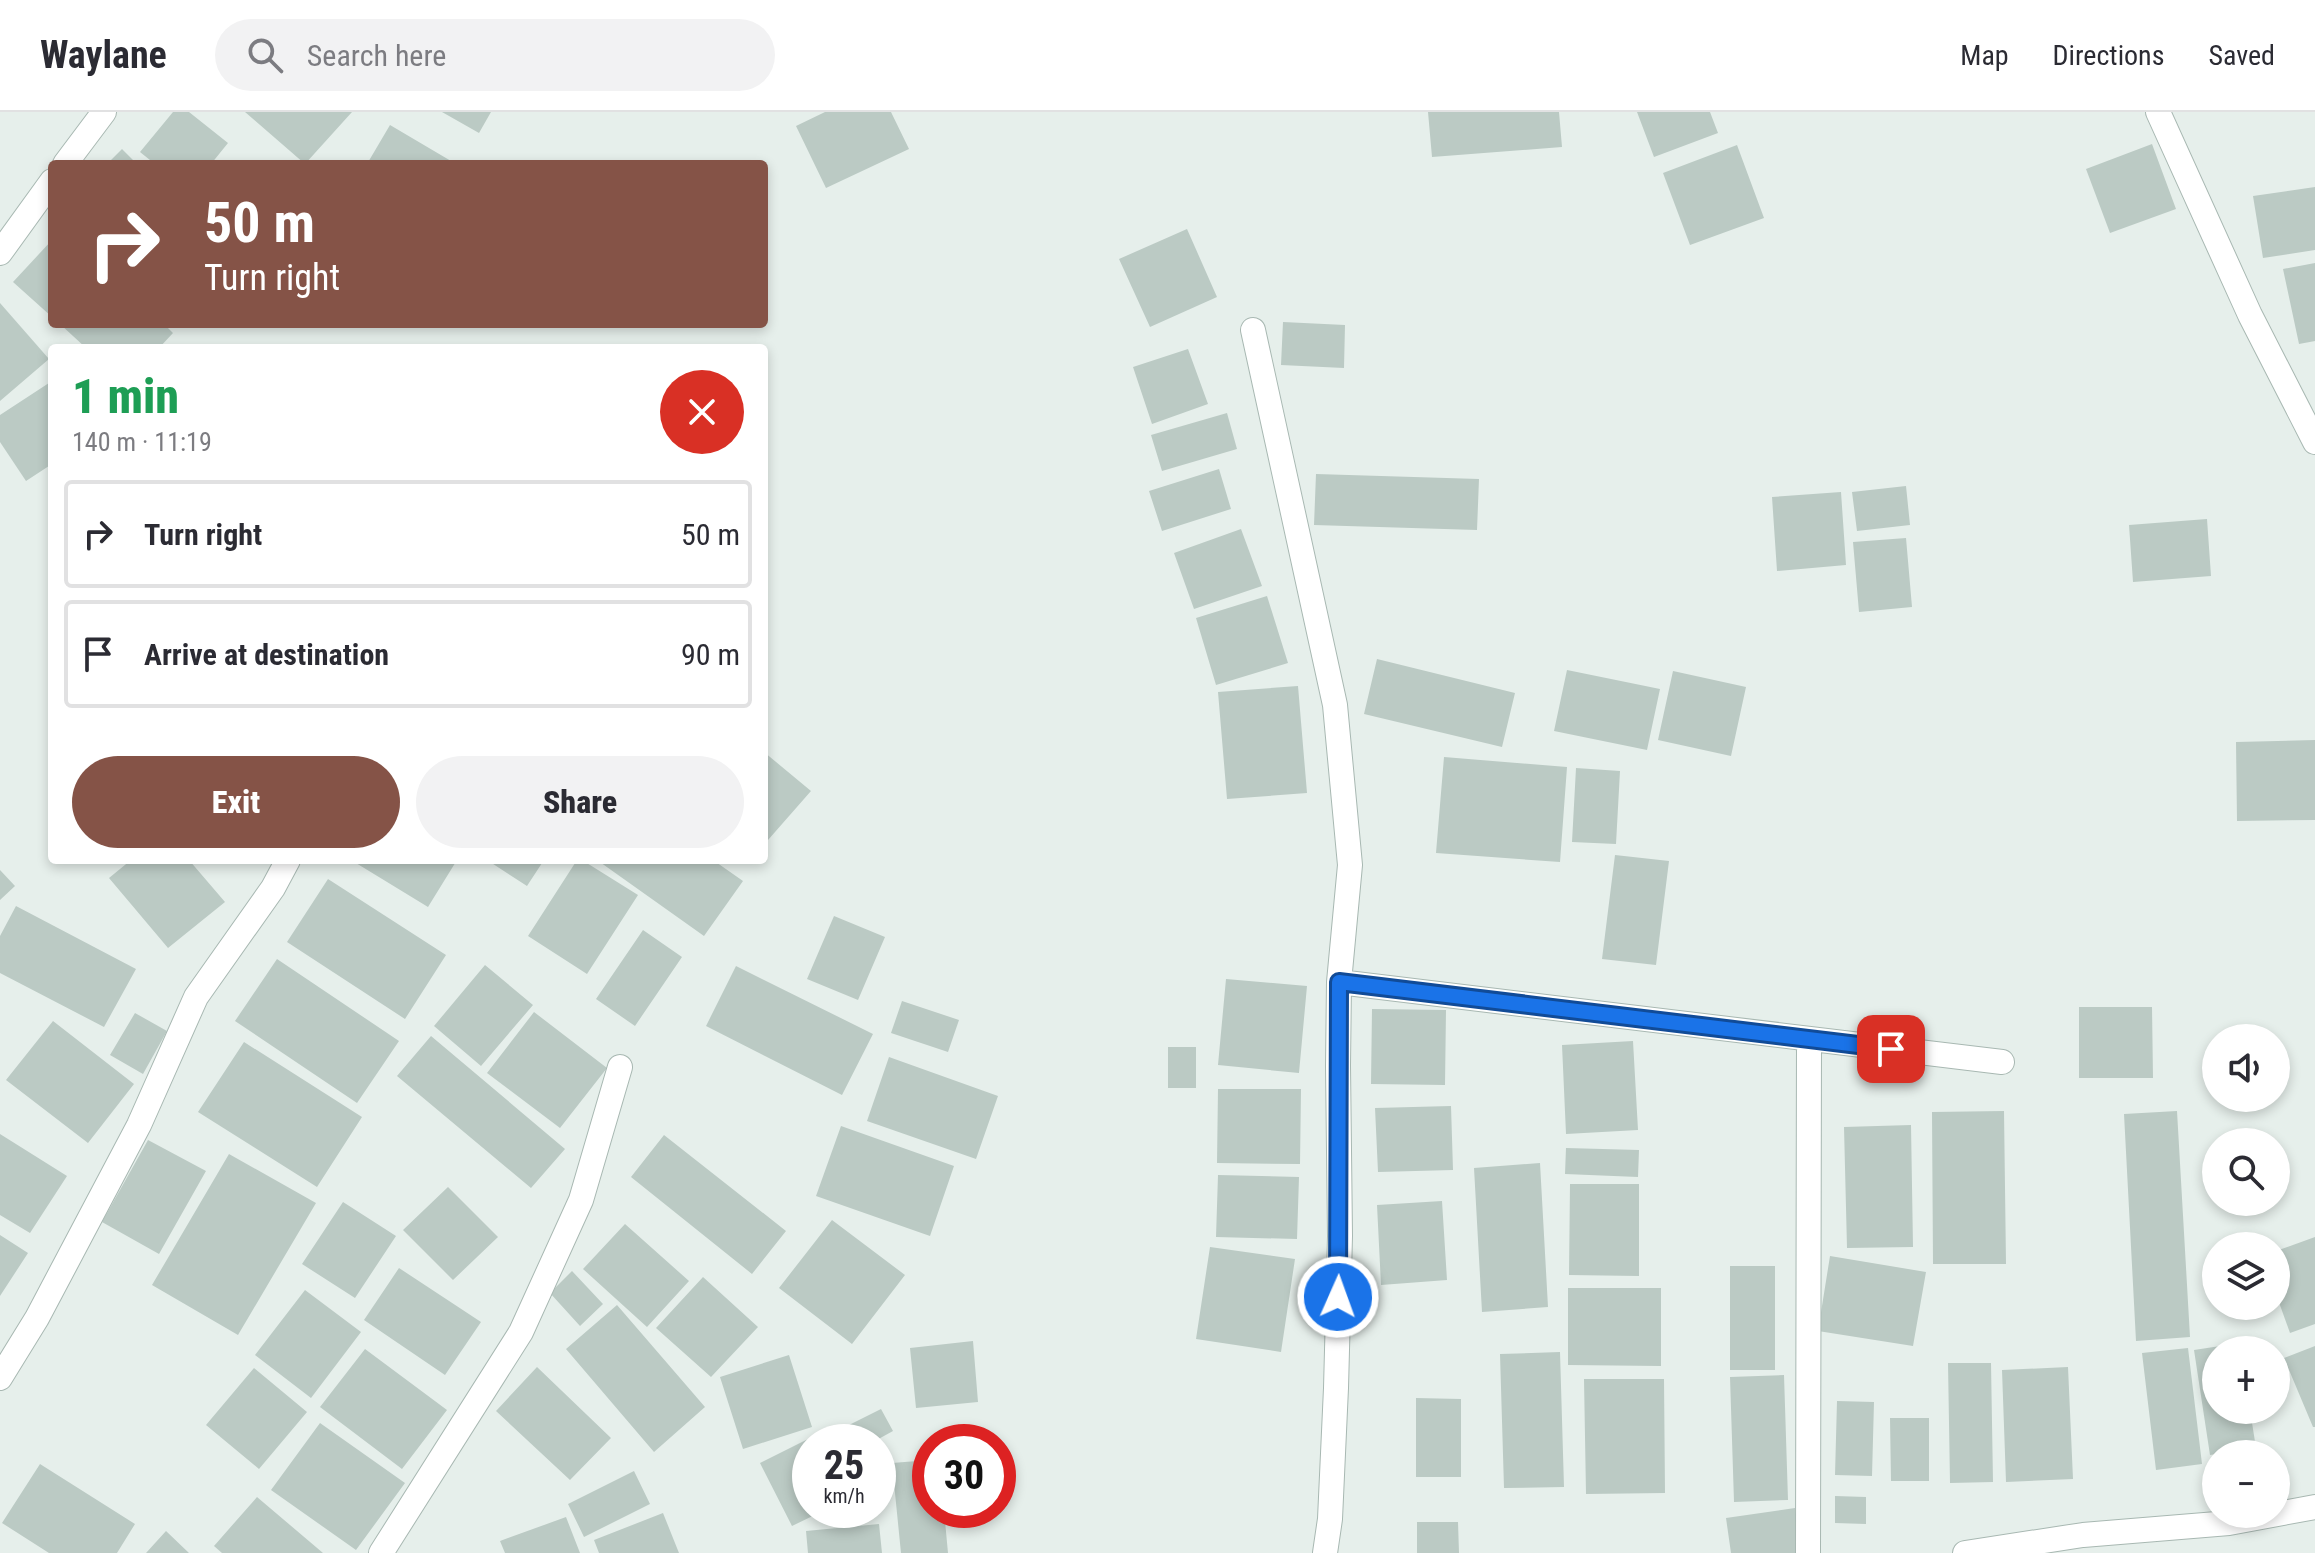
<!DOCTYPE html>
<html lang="en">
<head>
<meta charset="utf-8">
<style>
	body { margin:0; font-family:"Roboto Condensed",sans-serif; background:#f2f2f3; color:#2b2b33; height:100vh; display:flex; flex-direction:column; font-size:30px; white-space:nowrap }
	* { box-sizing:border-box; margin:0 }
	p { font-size:26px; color:#7c7c81 }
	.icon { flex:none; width:44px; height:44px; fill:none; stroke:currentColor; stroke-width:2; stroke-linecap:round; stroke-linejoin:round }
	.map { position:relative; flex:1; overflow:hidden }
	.sheet { position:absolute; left:48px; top:232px; width:720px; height:520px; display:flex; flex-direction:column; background:#fff; border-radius:8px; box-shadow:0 4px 12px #0003 }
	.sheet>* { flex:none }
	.top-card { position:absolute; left:48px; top:48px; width:720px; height:168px; border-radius:8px; box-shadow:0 4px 12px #0003; background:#855347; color:#fff; overflow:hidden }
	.tools { position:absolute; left:2202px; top:912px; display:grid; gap:16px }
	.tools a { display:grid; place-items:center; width:88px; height:88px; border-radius:50%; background:#fff; box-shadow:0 4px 12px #0003; font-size:40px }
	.speed { position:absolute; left:792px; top:1312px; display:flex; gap:16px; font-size:40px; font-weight:700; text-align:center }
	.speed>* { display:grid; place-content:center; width:104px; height:104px; border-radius:50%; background:#fff; box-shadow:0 4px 12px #0003; line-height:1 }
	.speed small { font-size:20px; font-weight:400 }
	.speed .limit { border:12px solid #d22; background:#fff; color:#111 }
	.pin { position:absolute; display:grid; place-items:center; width:68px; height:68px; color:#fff; margin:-34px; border-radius:16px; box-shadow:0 4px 12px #0006 }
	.me { position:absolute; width:88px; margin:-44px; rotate:2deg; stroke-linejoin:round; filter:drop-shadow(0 0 6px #0008) }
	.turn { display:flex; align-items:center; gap:28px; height:168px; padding:0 24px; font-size:36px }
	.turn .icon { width:104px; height:104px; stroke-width:2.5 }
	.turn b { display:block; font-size:56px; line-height:68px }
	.round { display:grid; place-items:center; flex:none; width:84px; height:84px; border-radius:42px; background:#f2f2f3 }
	.summary { display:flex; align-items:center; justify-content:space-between; height:136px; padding:0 24px }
	h1 { font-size:48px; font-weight:800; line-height:60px; color:#1e9e55 }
	.cta { display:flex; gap:16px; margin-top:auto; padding:16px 24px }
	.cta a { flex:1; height:92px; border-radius:48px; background:#855347; color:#fff; font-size:32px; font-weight:800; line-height:92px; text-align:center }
	.cta a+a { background:#f2f2f3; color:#2b2b33 }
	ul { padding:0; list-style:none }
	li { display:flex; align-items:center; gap:24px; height:108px; margin:0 16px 12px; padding:0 8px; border:4px solid #e1e1e2; border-radius:8px }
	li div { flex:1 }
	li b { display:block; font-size:30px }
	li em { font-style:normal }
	header { display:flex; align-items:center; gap:48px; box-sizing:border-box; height:112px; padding:0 40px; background:#fff; border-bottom:2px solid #e1e1e2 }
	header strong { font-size:38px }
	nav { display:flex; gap:44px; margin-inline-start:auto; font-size:28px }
	.search { width:560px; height:72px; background:#f2f2f3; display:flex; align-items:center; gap:20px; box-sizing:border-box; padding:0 28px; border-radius:44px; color:#7c7c81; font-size:30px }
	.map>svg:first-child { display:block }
	.building { fill:#bbcac4 }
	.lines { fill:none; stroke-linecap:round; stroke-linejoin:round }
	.minor-casing { stroke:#a8b8b2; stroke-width:26 }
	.minor { stroke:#fff; stroke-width:24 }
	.route-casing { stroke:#114b97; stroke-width:20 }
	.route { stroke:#1a73e8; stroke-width:14 }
</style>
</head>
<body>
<header>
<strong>Waylane</strong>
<div class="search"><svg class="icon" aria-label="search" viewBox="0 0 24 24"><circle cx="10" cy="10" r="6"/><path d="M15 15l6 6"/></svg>Search here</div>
<nav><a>Map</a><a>Directions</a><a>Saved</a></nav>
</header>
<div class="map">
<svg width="2315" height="1441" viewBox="0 0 2315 1441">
	<rect width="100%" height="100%" fill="#e6efeb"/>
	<path class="building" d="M173,0H189L228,31L211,52H155L140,40Z
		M245,0H352L305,52Z
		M442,0H491L479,21Z
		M825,0H891L909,37L826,76L796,14Z
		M1428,0H1559L1562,35L1432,45Z
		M1637,0H1710L1718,21L1654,45Z
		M390,13L451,49L449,52H367Z
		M2152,32L2176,97L2110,121L2086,57Z
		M1737,33L1764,106L1690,133L1663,61Z
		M122,37L137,52H107Z
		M2315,75V138L2263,146L2253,84Z
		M1187,117L1217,185L1150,215L1119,147Z
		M52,128V205L13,170Z
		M2315,151V229L2299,232L2283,157Z
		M0,191L49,247L0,289Z
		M1283,210L1345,213L1344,256L1281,253Z
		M60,212H164L173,221L159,236H86Z
		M1188,237L1208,292L1152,312L1133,255Z
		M52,269V352L26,369L0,330V303Z
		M1227,301L1237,337L1162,359L1151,323Z
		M1219,357L1231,397L1162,419L1149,379Z
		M1316,362L1479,367L1477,418L1314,413Z
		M1906,374L1910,413L1857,419L1852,380Z
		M1841,380L1846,453L1777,459L1772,385Z
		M2207,407L2211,464L2133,470L2129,413Z
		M1241,417L1262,474L1194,497L1174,441Z
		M1906,426L1912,495L1859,500L1853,430Z
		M1267,484L1288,551L1216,573L1196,506Z
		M1377,547L1515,581L1502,635L1364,602Z
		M1567,558L1660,577L1647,638L1554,619Z
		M1673,559L1746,575L1731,644L1658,628Z
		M1298,574L1307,681L1227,687L1218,580Z
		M2315,628V708L2237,709L2236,630Z
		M764,640L811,679L768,728L764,725Z
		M1444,645L1567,655L1560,750L1436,741Z
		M1576,656L1620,659L1616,732L1572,730Z
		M1615,743L1669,749L1656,853L1602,847Z
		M131,748H189L225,790L168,836L109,766Z
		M351,748H457L428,795Z
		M487,748H544L527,774Z
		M577,748H582L638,783L587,862L528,824Z
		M597,748H713L743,769L704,824Z
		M0,758L15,774L0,788Z
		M328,767L446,843L405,907L287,830Z
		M16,794L136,857L104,915L0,861V824Z
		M834,804L885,825L858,888L807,867Z
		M643,818L682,845L635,914L596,887Z
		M277,847L399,929L357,991L235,909Z
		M485,853L533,893L481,954L434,914Z
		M736,854L873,922L842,983L706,914Z
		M1226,867L1307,874L1299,961L1218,953Z
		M902,889L959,908L948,940L891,921Z
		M2079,895H2152L2153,966H2079Z
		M1372,897L1446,898L1445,973L1371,972Z
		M534,900L607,956L560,1016L487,961Z
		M135,901L167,919L143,962L110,943Z
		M53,909L134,972L88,1031L6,968Z
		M431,924L565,1037L531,1076L397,964Z
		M1633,929L1638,1018L1566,1022L1562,933Z
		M244,930L362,1005L317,1075L198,1000Z
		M1168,935H1196V976H1168Z
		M889,945L998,984L976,1047L867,1009Z
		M1218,977H1301L1300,1052L1217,1051Z
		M1451,994L1453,1058L1378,1060L1375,996Z
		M2004,999L2006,1152H1933L1932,1000Z
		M2177,999L2190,1225L2136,1229L2124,1002Z
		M1911,1013L1913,1135L1847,1136L1844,1015Z
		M841,1014L954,1054L930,1124L816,1084Z
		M0,1022L67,1064L30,1121L0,1103Z
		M664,1023L786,1119L752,1162L631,1065Z
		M148,1028L206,1059L159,1142L102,1110Z
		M1566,1036L1639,1038L1638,1065L1565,1062Z
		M229,1042L316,1091L238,1223L152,1173Z
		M1540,1051L1548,1195L1482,1200L1474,1056Z
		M1218,1063L1299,1065L1297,1127L1216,1125Z
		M1570,1072H1639V1164L1569,1163Z
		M448,1075L498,1125L453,1168L403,1118Z
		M1442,1089L1447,1168L1381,1173L1377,1093Z
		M343,1090L396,1124L355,1186L302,1152Z
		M832,1108L905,1163L852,1232L779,1176Z
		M625,1112L689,1169L647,1215L583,1157Z
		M0,1123L28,1141L0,1184Z
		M2315,1125V1212L2290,1221L2276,1182V1139Z
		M1210,1135L1295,1147L1281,1240L1196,1227Z
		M1830,1144L1926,1160L1913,1234L1818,1219Z
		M1730,1154H1775V1258H1730Z
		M399,1156L481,1210L445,1263L364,1208Z
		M572,1159L603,1192L580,1214L550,1181Z
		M703,1165L758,1215L711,1265L656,1216Z
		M1568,1176H1661V1254L1568,1253Z
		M305,1178L361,1220L311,1286L255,1243Z
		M617,1193L705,1295L654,1340L566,1237Z
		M973,1229L978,1290L916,1296L910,1236Z
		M2240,1231L2241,1238H2216V1298H2250L2256,1336L2210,1343L2194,1238Z
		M2315,1234V1315H2313L2284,1246Z
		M2188,1236L2202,1352L2156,1358L2142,1241Z
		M365,1237L447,1298L402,1357L320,1295Z
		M1560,1240L1564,1375L1504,1376L1500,1242Z
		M789,1243L812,1315L743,1337L720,1265Z
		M1948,1251H1991L1993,1370L1950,1371Z
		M537,1255L611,1326L570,1368L496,1299Z
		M2068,1255L2073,1367L2006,1370L2002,1258Z
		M254,1256L307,1300L259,1357L206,1313Z
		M1784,1263L1788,1388L1734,1390L1730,1265Z
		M1584,1267H1664L1665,1381L1586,1382Z
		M1416,1286L1461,1287V1365H1416Z
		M1837,1289L1874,1290L1872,1364L1835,1363Z
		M881,1297L893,1319L873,1330H852L845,1315Z
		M1890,1306H1929V1369H1891Z
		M320,1311L405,1371L356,1438L271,1378Z
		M824,1319L829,1330H810V1398H825L792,1414L760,1351Z
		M930,1348V1398H944L948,1441H901L892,1351Z
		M40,1352L135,1412L117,1441H49L2,1411Z
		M634,1359L650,1392L584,1425L568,1392Z
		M1835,1384L1866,1385V1412L1835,1411Z
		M257,1385L323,1441H222L214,1434Z
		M1795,1396L1802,1441H1731L1726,1406Z
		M663,1401L679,1441H599L594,1428Z
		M566,1405L580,1441H505L500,1429Z
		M1417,1410H1458L1459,1441H1417Z
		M879,1412L882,1441H808L806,1419Z
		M166,1419L189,1441H146Z"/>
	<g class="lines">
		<defs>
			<path id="minor" d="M2158,0L2250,203L2315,330
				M65,52L104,0
				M0,141L52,69
				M1253,218L1335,593L1350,753L1339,870L1338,954L1340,1124L1336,1276L1330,1407L1325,1441
				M1339,870L2002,950
				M0,1266L37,1206L139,1013L196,885L273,776L288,748
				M381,1441L521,1220L581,1088L620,955
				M1808,1441L1809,927
				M1965,1441L2083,1423L2229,1411L2315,1395"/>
		</defs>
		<use href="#minor" class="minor-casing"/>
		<use href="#minor" class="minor"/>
	</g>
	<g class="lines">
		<defs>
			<path id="route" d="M1338,1185L1339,870L1891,937"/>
		</defs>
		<use href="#route" class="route-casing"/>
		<use href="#route" class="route"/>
	</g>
</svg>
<div class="tools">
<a><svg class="icon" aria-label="sound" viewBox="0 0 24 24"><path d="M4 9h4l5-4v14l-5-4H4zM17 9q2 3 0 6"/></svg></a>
<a><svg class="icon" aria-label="search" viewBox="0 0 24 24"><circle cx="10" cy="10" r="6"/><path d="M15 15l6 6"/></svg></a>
<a><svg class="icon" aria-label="layers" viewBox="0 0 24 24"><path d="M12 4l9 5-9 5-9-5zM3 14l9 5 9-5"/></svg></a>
<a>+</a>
<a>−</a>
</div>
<div class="speed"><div>25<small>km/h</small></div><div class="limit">30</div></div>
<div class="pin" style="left:1891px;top:937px;background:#d93025"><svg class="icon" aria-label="arrive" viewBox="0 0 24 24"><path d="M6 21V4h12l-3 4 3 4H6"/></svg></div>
<svg class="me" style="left:1338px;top:1185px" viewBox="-20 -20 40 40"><circle r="17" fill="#1a73e8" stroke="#fff" stroke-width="3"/><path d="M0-11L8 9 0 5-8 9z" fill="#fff"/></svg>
<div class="top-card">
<div class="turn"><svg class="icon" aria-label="right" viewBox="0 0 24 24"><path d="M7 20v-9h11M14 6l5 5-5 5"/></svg><div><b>50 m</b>Turn right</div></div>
</div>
<section class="sheet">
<div class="summary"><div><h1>1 min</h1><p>140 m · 11:19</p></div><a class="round" style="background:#d93025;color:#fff"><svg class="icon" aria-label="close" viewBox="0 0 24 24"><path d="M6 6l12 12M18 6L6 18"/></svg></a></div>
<ul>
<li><svg class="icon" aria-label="right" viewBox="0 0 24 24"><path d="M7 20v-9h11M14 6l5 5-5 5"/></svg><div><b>Turn right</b></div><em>50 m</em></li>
<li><svg class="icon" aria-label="arrive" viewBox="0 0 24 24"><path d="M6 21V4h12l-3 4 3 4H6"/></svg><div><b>Arrive at destination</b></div><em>90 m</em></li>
</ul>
<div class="cta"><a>Exit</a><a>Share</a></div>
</section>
</div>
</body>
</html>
